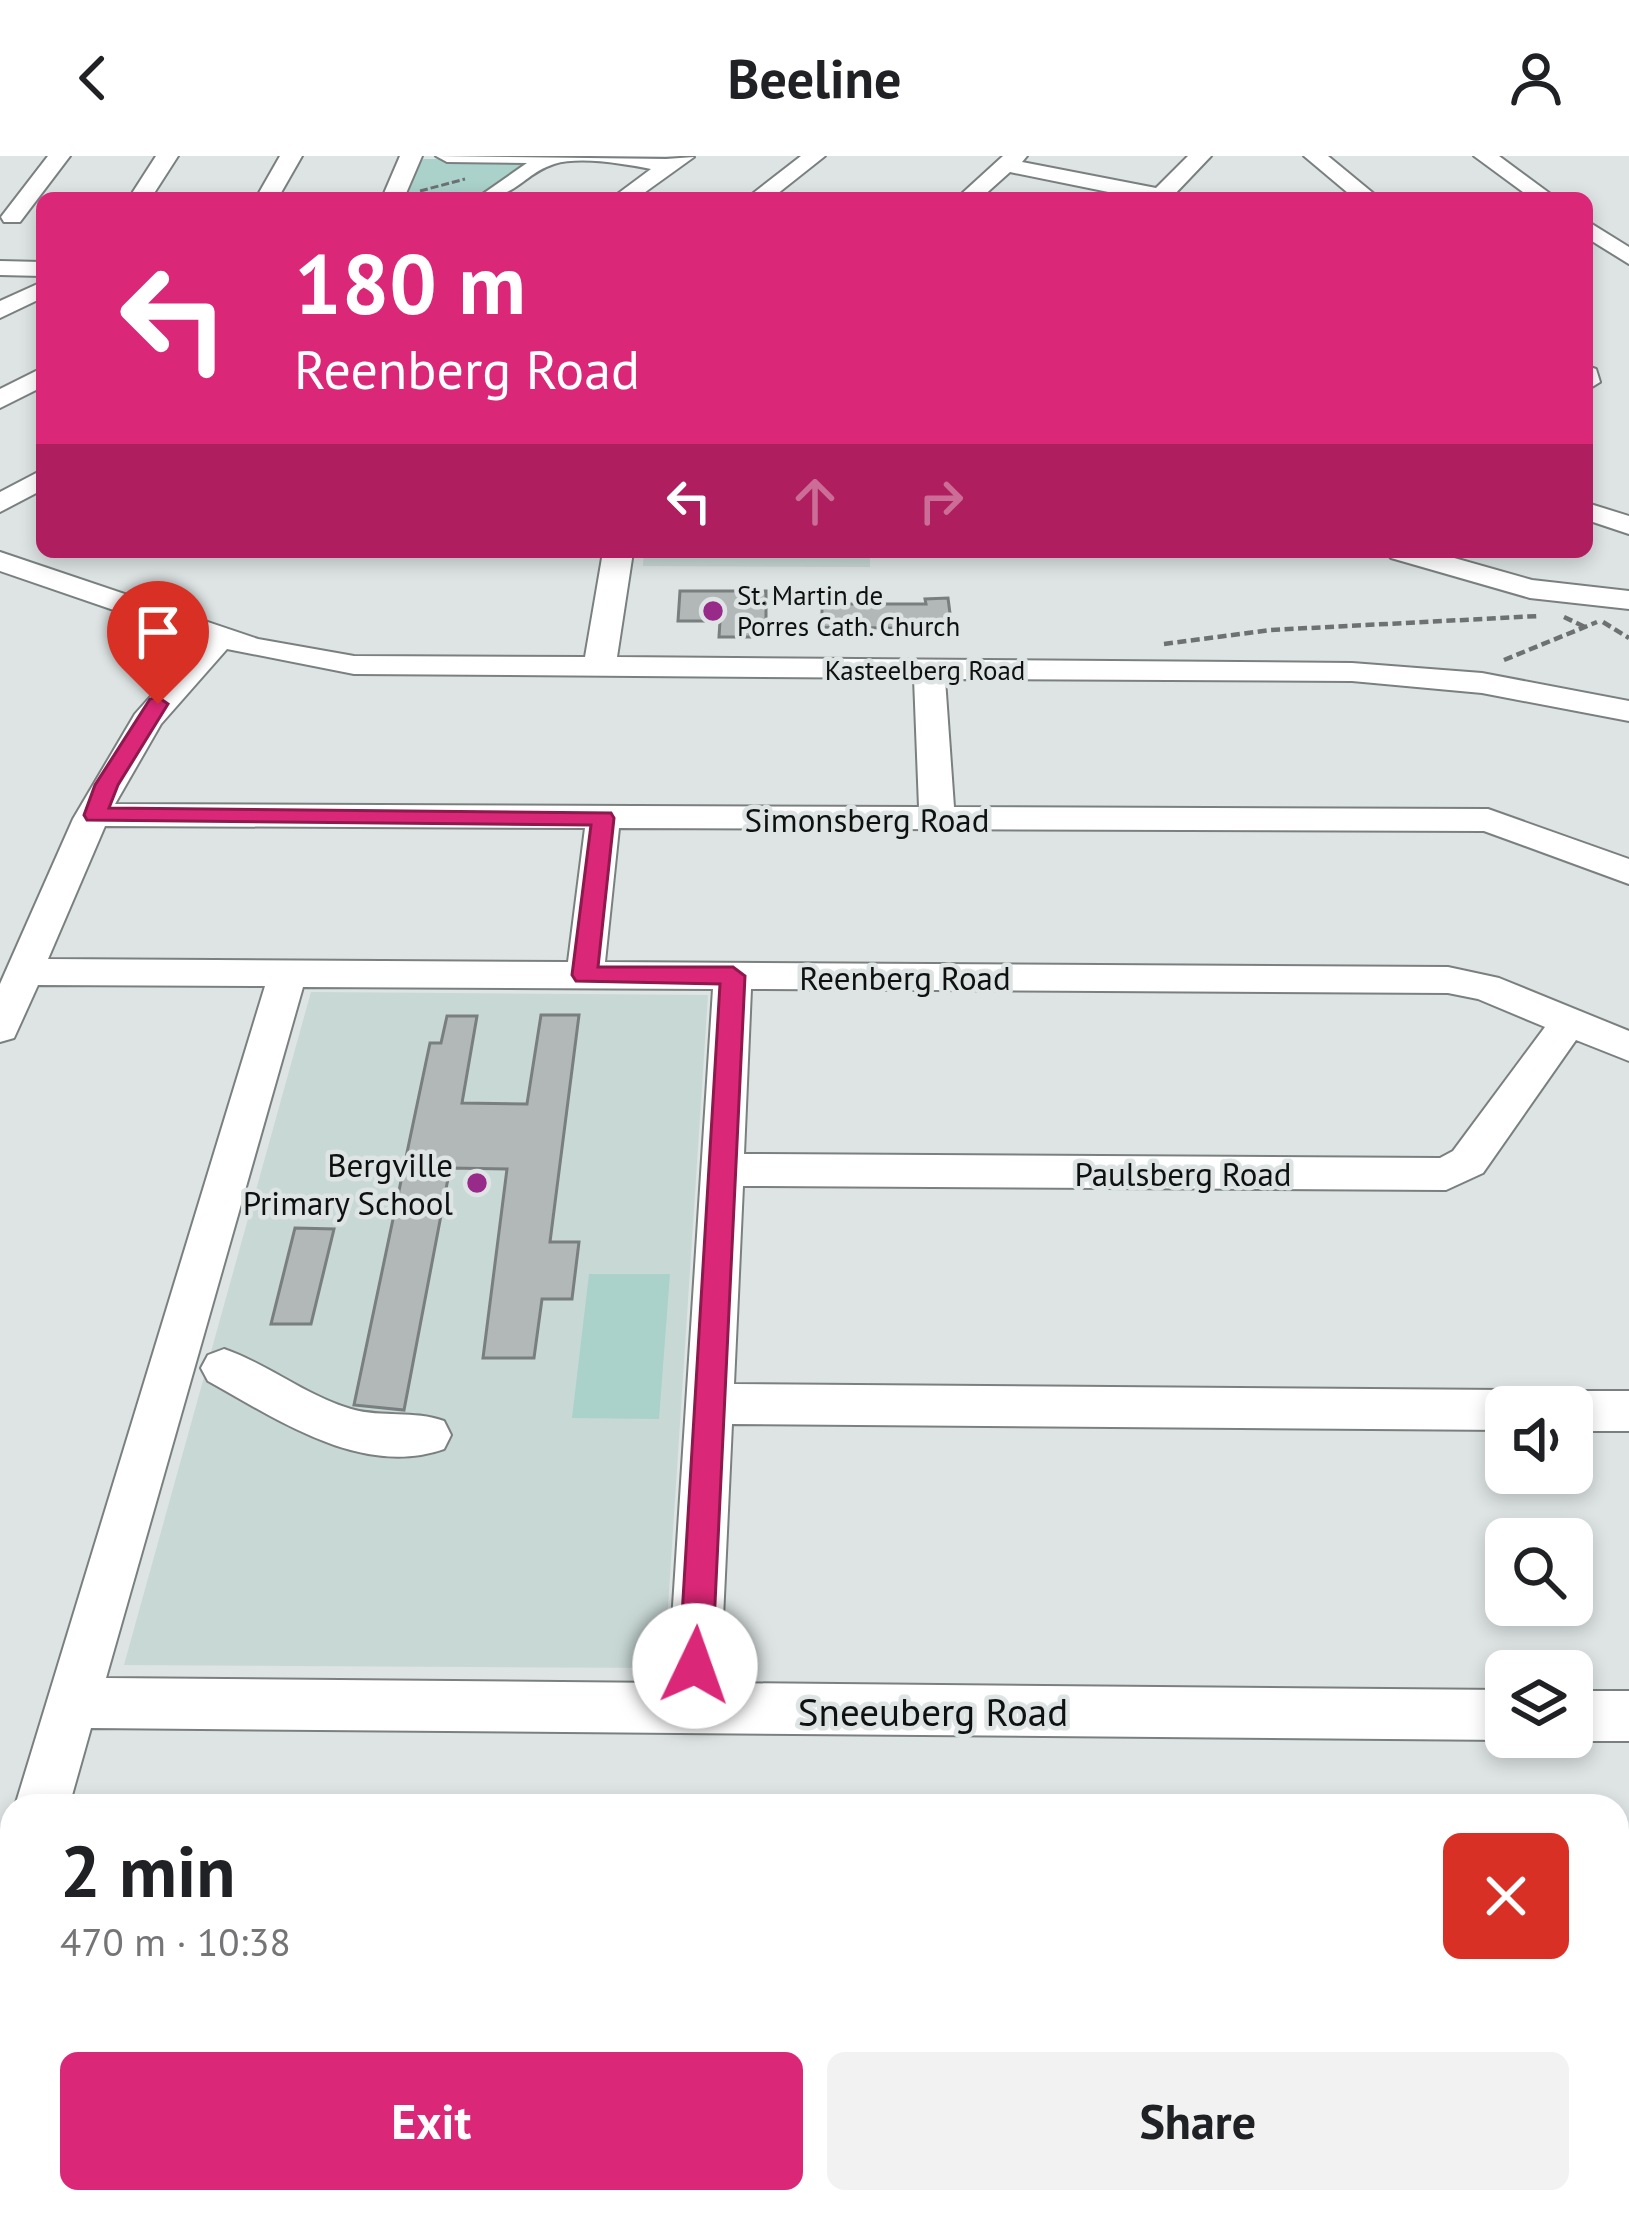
<!DOCTYPE html>
<html lang="en">
<head>
<meta charset="utf-8">
<style>
	body { margin:0; font-family:"PT Sans",sans-serif; background:#f2f2f2; color:#202124; height:100vh; display:flex; flex-direction:column; font-size:45px; white-space:nowrap }
	* { box-sizing:border-box; margin:0 }
	p { font-size:39px; color:#757577 }
	.icon { flex:none; width:66px; height:66px; fill:none; stroke:currentColor; stroke-width:2; stroke-linecap:round; stroke-linejoin:round }
	.map { position:relative; flex:1; overflow:hidden }
	.details { position:absolute; left:0px; top:1638px; width:1629px; height:420px; display:flex; flex-direction:column; background:#fff; border-radius:36px 36px 0 0; box-shadow:0 6px 18px #0003 }
	.details>* { flex:none }
	.hud { position:absolute; left:36px; top:36px; width:1557px; height:366px; border-radius:18px; box-shadow:0 6px 18px #0003; background:#db2777; color:#fff; overflow:hidden }
	.buttons { position:absolute; left:1485px; top:1230px; display:grid; gap:24px }
	.buttons a { display:grid; place-items:center; width:108px; height:108px; border-radius:18px; background:#fff; box-shadow:0 6px 18px #0003; font-size:60px }
	.pin { position:absolute; display:grid; place-items:center; width:102px; height:102px; color:#fff; margin:-123px -51px; border-radius:50% 50% 50% 0; rotate:-45deg; box-shadow:0 0 12px #0007 }
	.pin .icon { rotate:45deg }
	.me { position:absolute; width:132px; margin:-66px; rotate:3deg; stroke-linejoin:round; filter:drop-shadow(0 0 9px #0008) }
	.turn { display:flex; align-items:center; gap:42px; height:252px; padding:0 60px; font-size:54px }
	.turn .icon { width:156px; height:156px; stroke-width:2.5 }
	.turn b { display:block; font-size:84px; line-height:102px }
	.lanes { display:flex; align-items:center; height:114px; padding:0 60px; background:#0003; justify-content:center; gap:60px; direction:ltr }
	.lanes .off { opacity:.35 }
	.round { display:grid; place-items:center; flex:none; width:126px; height:126px; border-radius:18px; background:#f2f2f2 }
	.head { display:flex; align-items:center; justify-content:space-between; height:204px; padding:0 60px }
	h1 { font-size:72px; font-weight:600; line-height:90px }
	.action { display:flex; gap:24px; margin-top:auto; padding:24px 60px }
	.action a { flex:1; height:138px; border-radius:18px; background:#db2777; color:#fff; font-size:48px; font-weight:600; line-height:138px; text-align:center }
	.action a+a { background:#f2f2f2; color:#202124 }
	header { display:flex; justify-content:space-between; align-items:center; height:156px; padding:0 60px; background:#fff; font-size:54px; font-weight:600 }
	.map>svg:first-child { display:block }
	.built { fill:#c8d8d5 }
	.green { fill:#abd1cb }
	.building { fill:#b2b8b7; stroke:#797f7e; stroke-width:3 }
	.lines { fill:none; stroke-linecap:round; stroke-linejoin:round }
	.minor-casing { stroke:#7a807f; stroke-width:4 }
	.path-far1 { stroke:#6d7171; stroke-width:3; stroke-dasharray:8 3; stroke-linecap:butt }
	.path { stroke:#6d7171; stroke-width:4.5; stroke-dasharray:9 4.5; stroke-linecap:butt }
	.minor { fill:#fff; fill-rule:evenodd }
	.route { fill:#db2777; stroke:#8e194d; stroke-width:3 }
	.poi-dot { fill:#982a8a; stroke:#dde4e3; stroke-width:4.5 }
	.labels { text-anchor:middle; dominant-baseline:central; stroke-width:9; stroke-linejoin:round; paint-order:stroke }
	.far-poi-label { font-size:27px; fill:#0f1111; stroke:#dde4e3; text-anchor:start }
	.far-street-label { font-size:27px; fill:#0f1111; stroke:#dde4e3 }
	.street-label { font-size:33px; fill:#0f1111; stroke:#dde4e3 }
	.poi-label { font-size:33px; fill:#0f1111; stroke:#dde4e3; text-anchor:end }
	.near-street-label { font-size:39px; fill:#0f1111; stroke:#dde4e3 }
</style>
</head>
<body>
<header><svg class="icon" aria-label="back" viewBox="0 0 24 24"><path d="M15 5l-7 7 7 7"/></svg>Beeline<svg class="icon" aria-label="person" viewBox="0 0 24 24"><circle cx="12" cy="8" r="4"/><path d="M4 21q1-7 8-7t8 7"/></svg></header>
<div class="map">
<svg width="1629" height="2058" viewBox="0 0 1629 2058">
	<rect width="100%" height="100%" fill="#dde4e3"/>
	<path class="built" d="M644,396H870V411L643,410Z
		M311,836L708,839L664,1512L124,1509Z"/>
	<path class="green" d="M424,3H524L533,10L482,42H400L414,7Z
		M589,1118H670L659,1263L572,1262Z"/>
	<path class="building" d="M680,435H766V470H750V481H719L720,465H678Z
		M948,442L952,473L822,471V448H926L925,443Z
		M541,859H579L550,1086H579L572,1143H542L534,1202H483L507,1013L450,1012L404,1254L354,1249L430,887H441L447,860H477L462,947L527,948Z
		M295,1072L334,1073L311,1168H271Z"/>
	<g class="lines">
		<defs>
			<path id="minor" d="M48,0H70L20,66H4L1,61Z
				M156,0H178L151,42H129Z
				M280,0H302L278,42H256Z
				M400,0H422L404,42H382Z
				M436,0L666,3L694,1L637,42H612L651,13C624,8 581,0 554,8C521,19 518,42 477,42L527,7L447,6Z
				M801,0H825L772,42H747Z
				M1003,0H1027L1022,6L1156,32L1188,0H1211L1171,42H1138L1010,16L981,42H957Z
				M1304,0H1328L1379,42H1354Z
				M1474,0H1499L1556,42H1531Z
				M1587,65L1629,91V108L1587,82Z
				M0,105L42,106V120L0,119Z
				M42,126V142L0,162V145Z
				M1587,210L1596,213L1600,226L1587,234Z
				M42,212V231L0,252V233Z
				M42,314V334L0,356V336Z
				M1587,347L1629,360V378L1587,364Z
				M0,396L258,483L354,500L585,501L603,396H633L617,501L1352,507L1482,517L1629,545V565L1482,537L1352,525L945,523L954,651L1488,653L1629,703V728L1484,675L619,672L605,806L1448,811L1499,822L1629,875V905L1576,884L1483,1017L1446,1034L743,1030L734,1228L1506,1234L1522,1240L1528,1251H1506V1274L732,1268L720,1527L1506,1534V1581H1515L1506,1584L91,1572L69,1650H15L265,830L38,829L14,882L0,886V828L73,663L135,558L201,484L0,415ZM227,493L354,518L914,522L919,651L115,648L161,568ZM105,670L585,672L568,806L48,803ZM303,831L713,833L668,1527L106,1522ZM751,833L1448,837L1478,843L1545,871L1453,995L1440,1002L744,998Z
				M1386,396H1433L1532,424L1629,435V453L1530,442L1391,402Z
				M224,1193C268,1208 306,1240 351,1253C382,1262 414,1254 444,1265L451,1279L444,1293C362,1322 277,1263 208,1225L201,1212L208,1199Z
				M1572,1235H1629V1275H1572V1251H1551L1556,1241Z
				M1572,1535H1629V1585H1572L1561,1581H1572Z
				M12,1724V1817L0,1822V1729Z
				M0,1902H12V1962H0Z
				M1617,1914H1629V1974H1617Z
				M450,2046H512L511,2058H449Z"/>
		</defs>
		<use href="#minor" class="minor-casing"/>
		<path class="path-far1" d="M420,35L465,23"/>
		<path class="path" d="M1564,461L1585,471
			M1603,466L1629,482
			M1164,488L1271,474L1539,460
			M1504,504L1597,466"/>
		<use href="#minor" class="minor"/>
	</g>
	<path class="route" d="M158,541L168,548L118,629L109,652L611,657L614,662L598,811H733L745,820L712,1510L707,1521L695,1525L683,1521L679,1510L720,828L576,825L572,819L591,669L87,664L84,659L95,629L150,543Z"/>
	<g class="poi-dot">
		<circle cx="713" cy="455" r="12"/>
		<circle cx="477" cy="1027" r="12"/>
	</g>
	<g class="labels">
		<g class="far-poi-label">
			<text x="737" y="439">St. Martin de<tspan x="737" dy="31">Porres Cath. Church</tspan></text>
		</g>
		<g class="far-street-label">
			<text x="925" y="514">Kasteelberg Road</text>
		</g>
		<g class="street-label">
			<text x="867" y="663">Simonsberg Road</text>
			<text x="905" y="821">Reenberg Road</text>
			<text x="1183" y="1017">Paulsberg Road</text>
		</g>
		<g class="poi-label">
			<text x="453" y="1008">Bergville<tspan x="453" dy="38">Primary School</tspan></text>
		</g>
		<g class="near-street-label">
			<text x="933" y="1555">Sneeuberg Road</text>
		</g>
	</g>
</svg>
<div class="buttons">
<a><svg class="icon" aria-label="sound" viewBox="0 0 24 24"><path d="M4 9h4l5-4v14l-5-4H4zM17 9q2 3 0 6"/></svg></a>
<a><svg class="icon" aria-label="search" viewBox="0 0 24 24"><circle cx="10" cy="10" r="6"/><path d="M15 15l6 6"/></svg></a>
<a><svg class="icon" aria-label="layers" viewBox="0 0 24 24"><path d="M12 4l9 5-9 5-9-5zM3 14l9 5 9-5"/></svg></a>
</div>
<div class="pin" style="left:158px;top:548px;background:#d93025"><svg class="icon" aria-label="arrive" viewBox="0 0 24 24"><path d="M6 21V4h12l-3 4 3 4H6"/></svg></div>
<svg class="me" style="left:695px;top:1510px" viewBox="-20 -20 40 40"><circle r="19" fill="#fff"/><path d="M0-13L10 11 0 6-10 11z" fill="#db2777"/></svg>
<div class="hud">
<div class="turn"><svg class="icon" aria-label="left" viewBox="0 0 24 24"><path d="M17 20v-9H6M10 6l-5 5 5 5"/></svg><div><b>180 m</b>Reenberg Road</div></div>
<div class="lanes"><svg class="icon" aria-label="left" viewBox="0 0 24 24"><path d="M17 20v-9H6M10 6l-5 5 5 5"/></svg><svg class="icon off" aria-label="ahead" viewBox="0 0 24 24"><path d="M12 20V5M6 11l6-6 6 6"/></svg><svg class="icon off" aria-label="right" viewBox="0 0 24 24"><path d="M7 20v-9h11M14 6l5 5-5 5"/></svg></div>
</div>
<section class="details">
<div class="head"><div><h1>2 min</h1><p>470 m · 10:38</p></div><a class="round" style="background:#d93025;color:#fff"><svg class="icon" aria-label="close" viewBox="0 0 24 24"><path d="M6 6l12 12M18 6L6 18"/></svg></a></div>
<div class="action"><a>Exit</a><a>Share</a></div>
</section>
</div>
</body>
</html>
